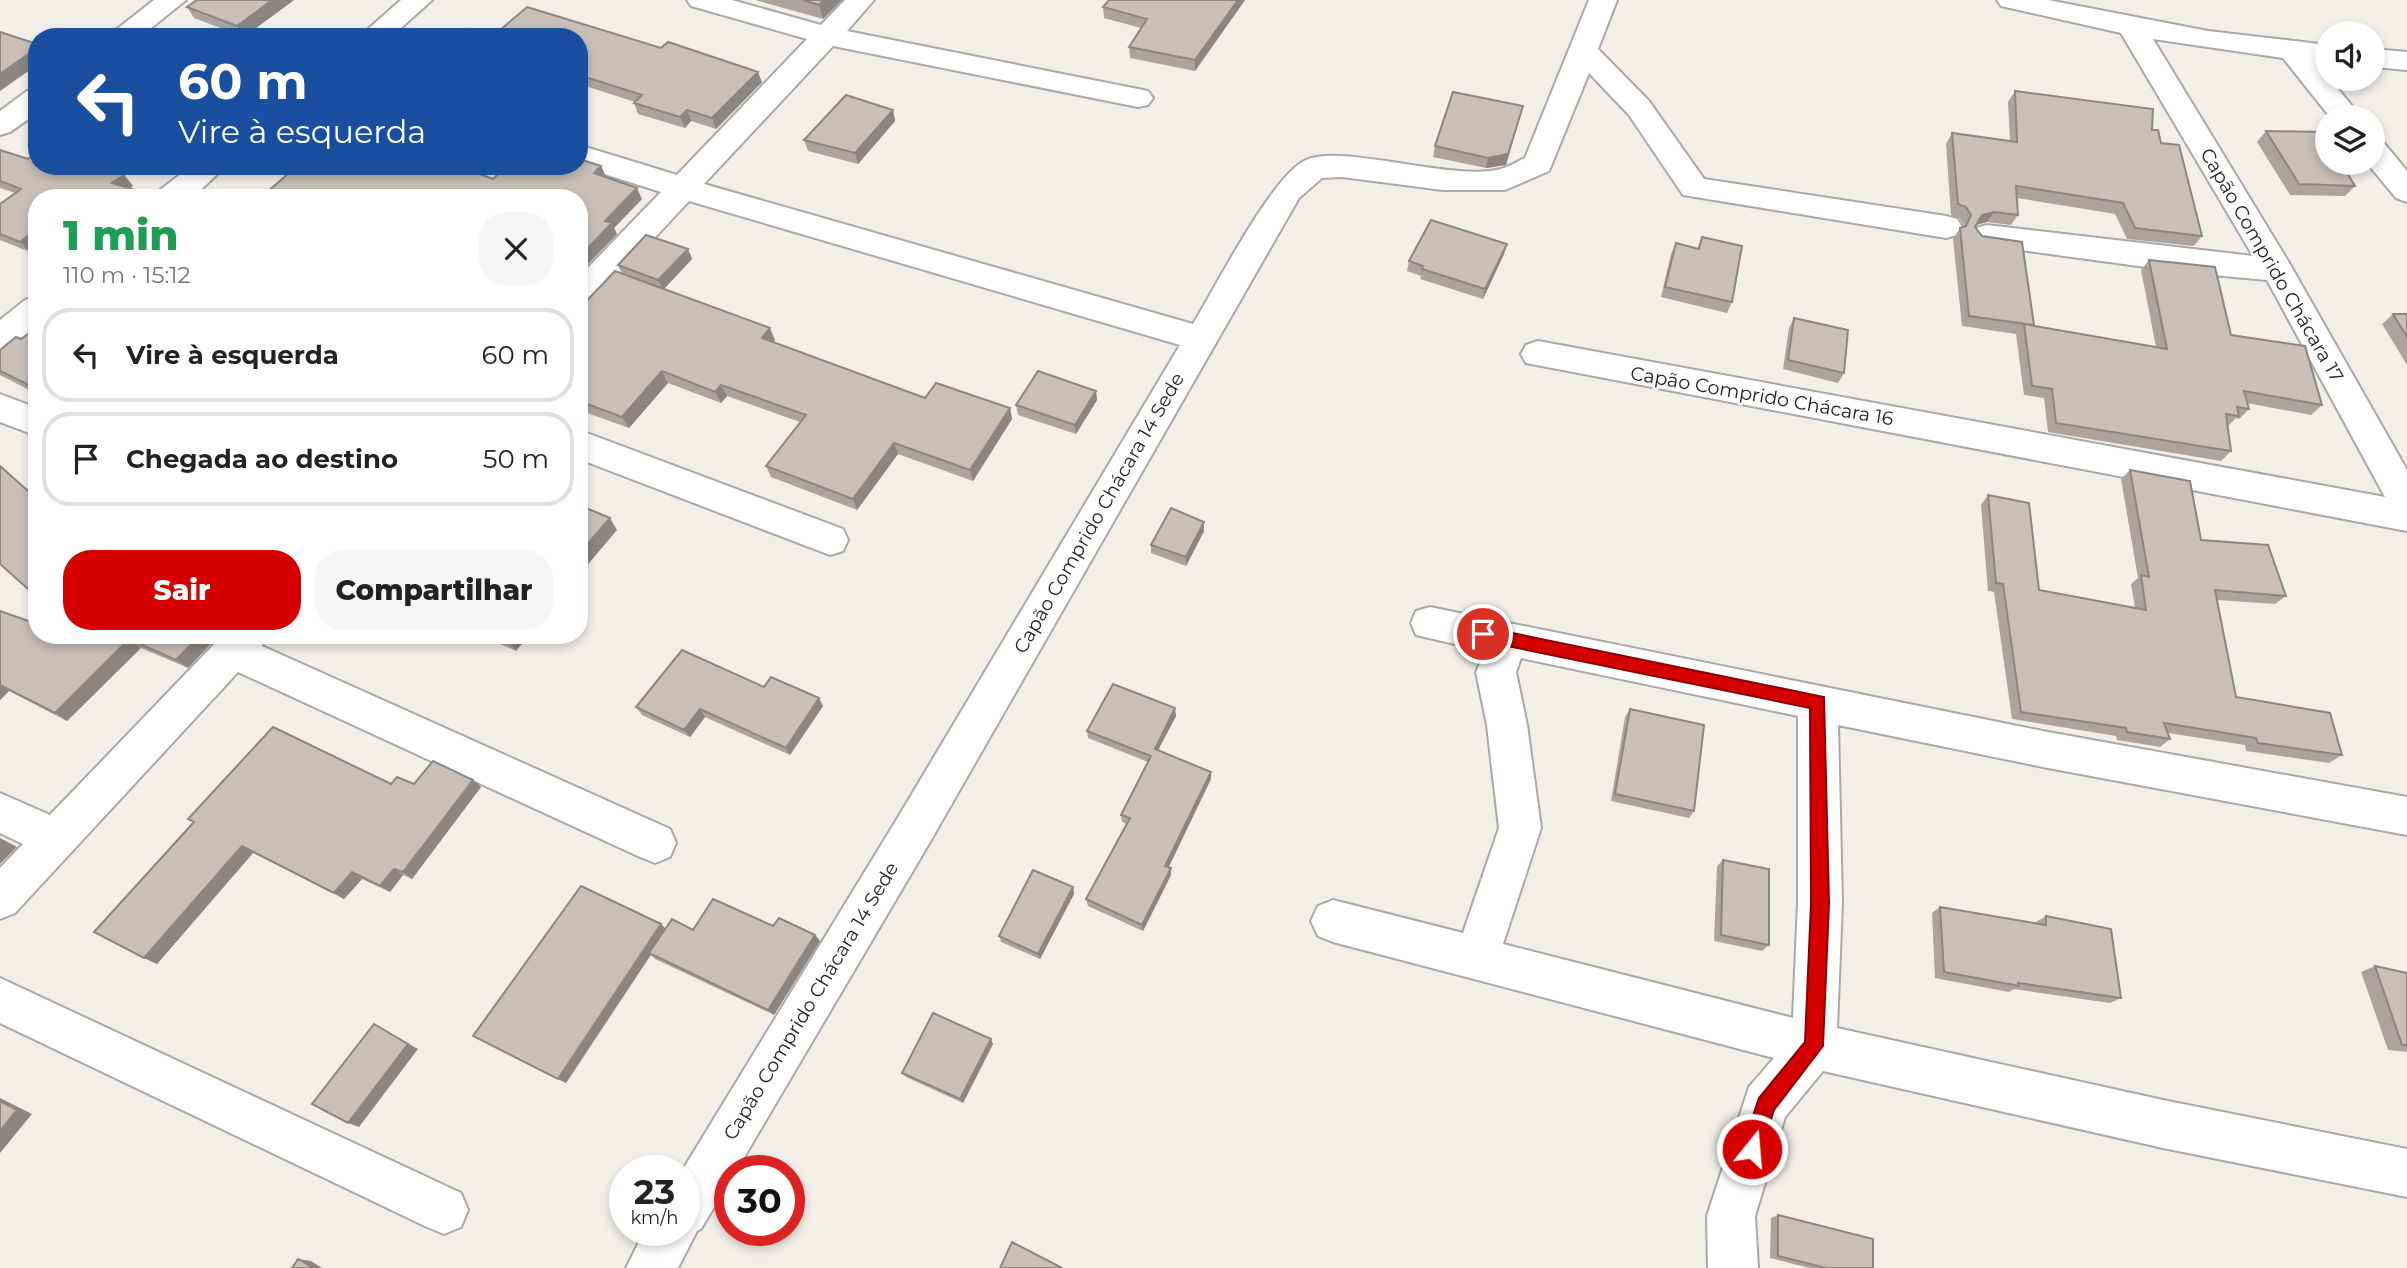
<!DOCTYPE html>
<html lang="pt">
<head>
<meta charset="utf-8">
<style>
	body { margin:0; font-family:Montserrat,sans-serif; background:#f6f6f6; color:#222; height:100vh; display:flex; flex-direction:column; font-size:26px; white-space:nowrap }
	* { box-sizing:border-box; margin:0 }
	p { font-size:23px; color:#767676 }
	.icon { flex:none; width:38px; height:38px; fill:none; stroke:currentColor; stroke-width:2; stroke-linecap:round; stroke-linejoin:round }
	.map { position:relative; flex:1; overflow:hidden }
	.sheet { position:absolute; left:28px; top:189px; width:560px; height:455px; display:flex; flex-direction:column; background:#fff; border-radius:28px; box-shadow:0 4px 10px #0003 }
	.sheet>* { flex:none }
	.banner { position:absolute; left:28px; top:28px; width:560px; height:147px; border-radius:28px; box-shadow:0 4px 10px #0003; background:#1a4fa0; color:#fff; overflow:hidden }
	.controls { position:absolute; left:2315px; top:21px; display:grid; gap:14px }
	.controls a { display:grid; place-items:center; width:70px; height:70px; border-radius:50%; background:#fff; box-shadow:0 4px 10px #0003; font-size:35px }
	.speed { position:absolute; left:609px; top:1155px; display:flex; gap:14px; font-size:35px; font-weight:700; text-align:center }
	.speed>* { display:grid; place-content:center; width:91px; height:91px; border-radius:50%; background:#fff; box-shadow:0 4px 10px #0003; line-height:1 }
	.speed small { font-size:18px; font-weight:400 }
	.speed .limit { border:10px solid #d22; background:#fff; color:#111 }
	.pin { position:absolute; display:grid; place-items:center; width:60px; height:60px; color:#fff; margin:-30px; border:4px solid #fff; border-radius:50%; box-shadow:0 2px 7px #0007 }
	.me { position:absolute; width:77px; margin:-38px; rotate:17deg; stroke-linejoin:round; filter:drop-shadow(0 0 5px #0008) }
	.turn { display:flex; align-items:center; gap:24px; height:147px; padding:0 35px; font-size:32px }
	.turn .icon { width:91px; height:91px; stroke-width:2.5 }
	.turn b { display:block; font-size:49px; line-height:60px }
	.round { display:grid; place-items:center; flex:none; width:74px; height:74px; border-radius:28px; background:#f6f6f6 }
	.headline { display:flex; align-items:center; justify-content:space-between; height:119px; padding:0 35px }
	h1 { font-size:42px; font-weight:800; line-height:52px; color:#1e9e55 }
	.button { display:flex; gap:14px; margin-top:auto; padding:14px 35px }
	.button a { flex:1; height:80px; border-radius:28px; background:#d40000; color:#fff; font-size:28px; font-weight:800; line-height:80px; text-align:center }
	.button a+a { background:#f6f6f6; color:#222 }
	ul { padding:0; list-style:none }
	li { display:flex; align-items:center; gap:21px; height:94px; margin:0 14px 10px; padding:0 21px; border:4px solid #e0e0e0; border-radius:28px }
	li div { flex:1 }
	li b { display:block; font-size:26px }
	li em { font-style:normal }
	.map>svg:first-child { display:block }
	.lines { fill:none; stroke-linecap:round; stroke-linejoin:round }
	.street-casing { stroke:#a9a9a9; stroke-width:4 }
	.street { fill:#fff; fill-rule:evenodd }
	.wall { fill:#aba49e }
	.shaded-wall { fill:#8b8681 }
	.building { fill:#c7bfb8; stroke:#8b8681; stroke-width:2 }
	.route { fill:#d40000; stroke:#8a0000; stroke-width:2 }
	.labels { text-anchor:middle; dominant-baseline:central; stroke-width:5; stroke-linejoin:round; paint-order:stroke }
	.street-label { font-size:19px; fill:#222; stroke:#fff }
</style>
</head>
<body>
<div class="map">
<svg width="2407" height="1268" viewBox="0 0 2407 1268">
	<rect width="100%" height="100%" fill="#f2efe9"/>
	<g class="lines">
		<defs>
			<path id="street" d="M154,0H186L140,37H107Z
				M401,0H432L391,37H359Z
				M687,0H732L821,25L845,0H874L847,31L1148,91L1153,98L1148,105L1138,107L833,46L704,184L1193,324C1215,288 1271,178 1304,161C1339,142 1452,182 1501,169C1509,167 1518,161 1525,158L1589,0H1617L1598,49L1649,101L1704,179L1946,216L1957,219L1962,227L1957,235L1946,238L1683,195L1629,115L1589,73L1549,171L1505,190H1443L1342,177L1322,178L1299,198L927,847L736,1171H730V1181L701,1229L697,1231L678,1268H626L645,1230H684V1171H682L897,819L1180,345L689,201L591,306L579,310V277L661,192L579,166V145L677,175L807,39L691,6Z
				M1997,0H2048L2208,31L2328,45V63L2316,62L2361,117H2330L2283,58L2153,39L2288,261L2407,470V531L1526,363L1521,354L1526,345L1538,341L2385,497L2267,280L2190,273L1976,244L1971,236L1976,228L1987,225L2253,256L2121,33L2001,6Z
				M2373,49L2407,52V70L2373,67Z
				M37,89V113L10,132L0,135V111L27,91Z
				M2373,140L2384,143L2407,171V202L2396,198L2367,163H2373Z
				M191,166H226L192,198H156L160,190Z
				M37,296V327L12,348L0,351V320L25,300Z
				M0,394L37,408V436L0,422Z
				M579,430L843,529L848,540L843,551L830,555L579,459Z
				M1430,607L2048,732L2407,797V835L2048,768L1838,725L1842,903L1837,1028L2163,1100L2407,1149V1197L2163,1148L1823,1071L1785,1117L1755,1216L1758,1268H1708L1707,1216L1749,1087L1774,1058L1333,942L1318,936L1311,921L1318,906L1333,900L1463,933L1499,828L1487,725L1476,672L1485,651L1416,635L1411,623L1416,611ZM1521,658L1798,716V903L1793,1018L1503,944L1541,828L1527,725L1516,672Z
				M223,635H267L262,646L670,829L676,843L670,857L655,863L640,857L238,672L15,913L0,919V868L23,844L0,833V793L50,815Z
				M0,978L461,1193L468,1210L461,1227L444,1234L427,1227L0,1023Z"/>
		</defs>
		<use href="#street" class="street-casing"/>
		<use href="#street" class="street"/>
	</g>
	<path class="wall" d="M294,0L244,37L194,18L187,7Z
		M755,0H842L823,19Z
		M1109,0H1245L1195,71L1130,58L1129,47L1141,28L1104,18L1103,7Z
		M579,37L762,82L716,129L691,121L685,128L638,114L634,103L635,102L579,84Z
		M2015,91L2152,130L2161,143L2202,236L2194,246L2127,239L2115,214L2017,198L2018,215L2011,225L1987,222L1976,225L1975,227L2034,326L2156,347L2141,270L2149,260L2231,335L2322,405L2311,415L2247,403L2249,409L2239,419L2236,418L2229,425H2227L2231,451L2221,461L2048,432L2044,398L2024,395L2016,334L1962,326L1953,239L1960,228L1964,226L1959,218L1951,215L1946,144L1952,133L2010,141L2008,102Z
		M1523,106L1506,165L1486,168L1433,157L1435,146Z
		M893,110L895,121L858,164L808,151L804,140Z
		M2266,131L2355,186L2345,196L2290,195L2257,142Z
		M0,150L28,159L124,175L133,186L129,188L138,191L144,198H37V247L30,252L0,240V204L15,193L0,188Z
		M291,166H459L493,179L601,166L606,177L642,199L614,228L617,234L588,264L579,260V198L293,169Z
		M1702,237L1732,302L1727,313L1661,297L1671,254L1676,243L1697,249Z
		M1507,244L1504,254L1483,299L1420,279L1421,276L1407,271L1409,261Z
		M688,249L692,259L664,289L775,340L773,342L925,398L1010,408L1012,419L973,481L898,454L857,510L771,477L766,466L800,422L727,396L721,403L668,383L629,428L579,410V309L622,274L618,265Z
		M2393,314H2407V365L2382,324Z
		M1794,318L1844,373L1838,383L1783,369L1789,328Z
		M37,327V394L0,375V350L21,339Z
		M1096,391L1097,400L1076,434L1018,415L1016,405Z
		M2130,470L2201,540L2286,596L2275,604L2217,600L2236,697L2342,755L2329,763L2246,751L2245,745L2168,733L2170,739L2160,747L2117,740L2116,736L2012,719L1994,592L1988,591L1981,505L1988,495L2039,590L2135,608L2131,584L2138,578L2121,479Z
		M1204,531L1186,566L1151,553V545Z
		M0,611L88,643L79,635H219L188,668L141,648L67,721L9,691L0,700Z
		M481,635H529L516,651Z
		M764,687L823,706L790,755L705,717L690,737L642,715L636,707Z
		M1630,709L1694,811L1689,818L1611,801L1625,717Z
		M1176,716L1158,750L1211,779L1168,867L1171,868V875L1143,931L1088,906L1086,899L1127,824L1122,822L1121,815L1148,762L1088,738L1087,731Z
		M473,780L481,787L412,879L403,875L390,892L362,879L344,899L253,853L157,964L144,958L194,823L188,819L391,784H414Z
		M1723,860L1769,945L1762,951L1714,941L1717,866Z
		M1073,887L1074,894L1040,959L1001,942L999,936Z
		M1940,907L2036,923V922L2046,916L2121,998L2110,1003L2014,989L2009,992L1935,978L1932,913Z
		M773,926L815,935L820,941L774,1015L655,959L651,955L566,1083L473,1036L665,929L693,930Z
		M2375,966L2407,973V1052L2388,1050L2361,972Z
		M993,1044L963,1103L906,1077L902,1073Z
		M1778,1215L1873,1268H1809L1770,1258L1771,1218Z"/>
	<path class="shaded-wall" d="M272,0H294L244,37L237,26Z
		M824,0H842L823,19L819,5Z
		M1238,0H1245L1195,71V60Z
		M37,48V65L0,91V74Z
		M758,72L762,82L716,129L712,118Z
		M1523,106L1506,165L1486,168L1488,158Z
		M687,110L691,121L685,128L680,117Z
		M893,110L895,121L858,164L855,153Z
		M601,166L606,177L594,173Z
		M124,175L133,186L122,194L112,183Z
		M637,188L642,199L614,228L617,234L588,264L583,253L605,221Z
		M138,191L144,198H129Z
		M1994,212L1987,222L1975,225L1982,215Z
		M37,229V247L30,252L20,242Z
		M1507,244L1504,254L1483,299L1485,289Z
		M688,249L692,259L663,290L658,280Z
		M770,328L775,340L767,349L762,338Z
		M662,371L668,383L629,428L622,417Z
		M721,385L727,396L721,403L715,392Z
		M1096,391L1097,400L1076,434L1075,425Z
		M1010,408L1012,419L973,481L970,470Z
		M894,443L898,454L857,510L853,499Z
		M610,518L617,530L579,575V554Z
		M1204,522V531L1186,566V557Z
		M200,635H219L188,668L176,660Z
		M511,635H529L516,651L507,640Z
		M129,639L141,648L67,721L55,713Z
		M0,686L9,691L0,700Z
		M819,698L823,706L790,755L786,748Z
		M1175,708L1176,716L1155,756V749Z
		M700,709L705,717L690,737L684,730Z
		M1211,772V779L1166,873L1165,866Z
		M473,780L481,787L412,879L403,872Z
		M0,838L17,847L0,864Z
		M242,846L253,853L157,964L144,958Z
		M1171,868V875L1143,931L1142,925Z
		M394,869L403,875L390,892L380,886Z
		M352,872L362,879L344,899L334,893Z
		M1073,887L1074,894L1040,959L1038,954Z
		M661,924L667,930L566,1083L558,1079Z
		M815,935L820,941L774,1015L768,1010Z
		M374,1024L418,1049L359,1127L348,1123Z
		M991,1039L993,1044L963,1103L960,1099Z
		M0,1098L32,1114L0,1153Z
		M298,1259L311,1261L322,1268H314Z"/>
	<path class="building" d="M197,0H272L237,26L187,7Z
		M803,0H824L819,5Z
		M1109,0H1238L1195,60L1129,47L1147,19L1103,7Z
		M527,7L661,48L668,42L758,72L712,118L687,110L680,117L634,103L642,95L579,75V37H492Z
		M468,29L491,37H460Z
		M0,32L37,44V48L0,74Z
		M2015,91L2153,109L2152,130H2158L2161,143L2179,145L2202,236L2135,228L2123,203L2016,186L2018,215L1994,212L1982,215L1975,227L1982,236L2022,242L2034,325L1969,316L1960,228L1966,226L1971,215L1966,207L1958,204L1952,133L2017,142Z
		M1453,92L1523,106L1508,154L1488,158L1435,146Z
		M846,95L893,110L855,153L804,140Z
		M2266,131L2323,132L2328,140V163H2341L2355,186L2299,184Z
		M0,150L28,159L37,152V166H100L124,175L112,183L138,191L129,198H37V229L20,242L0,234V204L21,189L0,181Z
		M579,159L601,166L594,173L637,188L605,221L612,223L583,253L579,252V198H260L296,167L293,166H459L493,179L506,166H579Z
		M1431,220L1507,244L1485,289L1422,269L1423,266L1409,261Z
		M646,235L688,249L658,280L618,265Z
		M1702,237L1742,246L1732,302L1665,287L1676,243L1699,249Z
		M2149,260L2215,267L2231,335L2305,346L2322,405L2244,391L2249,409L2237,407L2239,416L2226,414L2231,451L2056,423L2052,389L2032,386L2024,324L2167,349Z
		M615,271L770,328L762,338L925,398L936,383L1010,408L970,470L894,443L853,499L766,466L806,415L721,385L715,392L662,371L622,417L579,401V309Z
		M2393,314H2407V337Z
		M1794,318L1848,330L1844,373L1788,360Z
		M37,327V389L0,371V350L16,337L21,339Z
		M1038,371L1096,391L1075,425L1016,405Z
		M0,466L37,499V597L0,564Z
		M2130,470L2190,481L2201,540L2268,545L2286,596L2215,590L2236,697L2330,713L2342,755L2258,743L2256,738L2164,723L2170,739L2127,732L2126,728L2021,712L2003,584L1996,583L1988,495L2029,503L2039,590L2146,610L2141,575L2149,577Z
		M579,505L610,518L579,554Z
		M1171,508L1204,522L1186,557L1151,545Z
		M0,611L37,624V635H66L88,643L79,635H200L176,660L129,639L55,713L0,685Z
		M496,635H511L507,640Z
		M682,650L764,687L771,677L819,698L786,748L700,709L684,730L636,707Z
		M1113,684L1175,708L1155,749L1211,772L1165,866L1171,868L1142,925L1086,899L1130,818L1121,815L1151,756L1087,731Z
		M1630,709L1704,725L1694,811L1615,794Z
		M273,727L391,784L397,777L414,784L433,761L473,780L403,872L394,869L380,886L352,872L334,893L242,846L144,958L94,932L194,822L188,819Z
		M1723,860L1769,869V945L1721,935Z
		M1033,870L1073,887L1038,954L999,936Z
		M581,886L661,924L558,1079L473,1036Z
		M713,899L773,926L779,918L815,935L768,1010L649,953L672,919L693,930Z
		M1940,907L2046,925V916L2111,929L2121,998L2018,983L2019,986L1944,972Z
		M2375,966L2407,973V1045H2402Z
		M933,1013L991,1039L960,1099L902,1073Z
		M374,1024L408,1044L348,1123L312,1104Z
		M0,1101L17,1110L0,1131Z
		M1778,1215L1873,1239V1268H1826L1778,1256Z
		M1012,1242L1062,1268H1000Z
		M298,1259L314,1268H292Z"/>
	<path class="route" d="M1483,627L1824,697L1829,903L1823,1046L1774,1110L1759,1156L1752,1159L1745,1156L1742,1149L1759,1098L1805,1042L1811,903L1810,708L1483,641L1475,634Z"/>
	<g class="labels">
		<g class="street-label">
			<text transform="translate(2272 265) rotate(60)">Capão Comprido Chácara 17</text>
			<text transform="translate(1762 396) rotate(10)">Capão Comprido Chácara 16</text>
			<text transform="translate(1099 513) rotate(-60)">Capão Comprido Chácara 14 Sede</text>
			<text transform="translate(811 1001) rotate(-59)">Capão Comprido Chácara 14 Sede</text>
		</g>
	</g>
</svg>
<div class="controls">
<a><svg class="icon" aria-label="sound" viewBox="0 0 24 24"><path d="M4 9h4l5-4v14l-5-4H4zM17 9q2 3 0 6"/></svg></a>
<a><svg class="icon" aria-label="layers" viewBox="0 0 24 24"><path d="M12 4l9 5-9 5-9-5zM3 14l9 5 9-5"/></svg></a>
</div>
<div class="speed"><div>23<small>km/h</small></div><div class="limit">30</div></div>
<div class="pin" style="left:1483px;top:634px;background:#d93025"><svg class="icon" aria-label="arrive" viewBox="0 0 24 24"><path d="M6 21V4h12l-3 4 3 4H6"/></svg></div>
<svg class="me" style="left:1752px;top:1149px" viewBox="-20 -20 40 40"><circle r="17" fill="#d40000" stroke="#fff" stroke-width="3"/><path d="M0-11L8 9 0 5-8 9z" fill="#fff"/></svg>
<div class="banner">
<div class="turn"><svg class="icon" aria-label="left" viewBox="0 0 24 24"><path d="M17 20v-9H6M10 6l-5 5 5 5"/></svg><div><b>60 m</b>Vire à esquerda</div></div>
</div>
<section class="sheet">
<div class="headline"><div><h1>1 min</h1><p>110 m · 15:12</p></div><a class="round"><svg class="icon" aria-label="close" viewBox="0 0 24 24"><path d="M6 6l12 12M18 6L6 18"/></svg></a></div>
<ul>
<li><svg class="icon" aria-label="left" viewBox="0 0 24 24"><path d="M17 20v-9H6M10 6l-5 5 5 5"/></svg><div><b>Vire à esquerda</b></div><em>60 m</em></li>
<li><svg class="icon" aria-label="arrive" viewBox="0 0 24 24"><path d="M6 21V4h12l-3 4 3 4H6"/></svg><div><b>Chegada ao destino</b></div><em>50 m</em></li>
</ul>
<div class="button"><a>Sair</a><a>Compartilhar</a></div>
</section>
</div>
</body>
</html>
